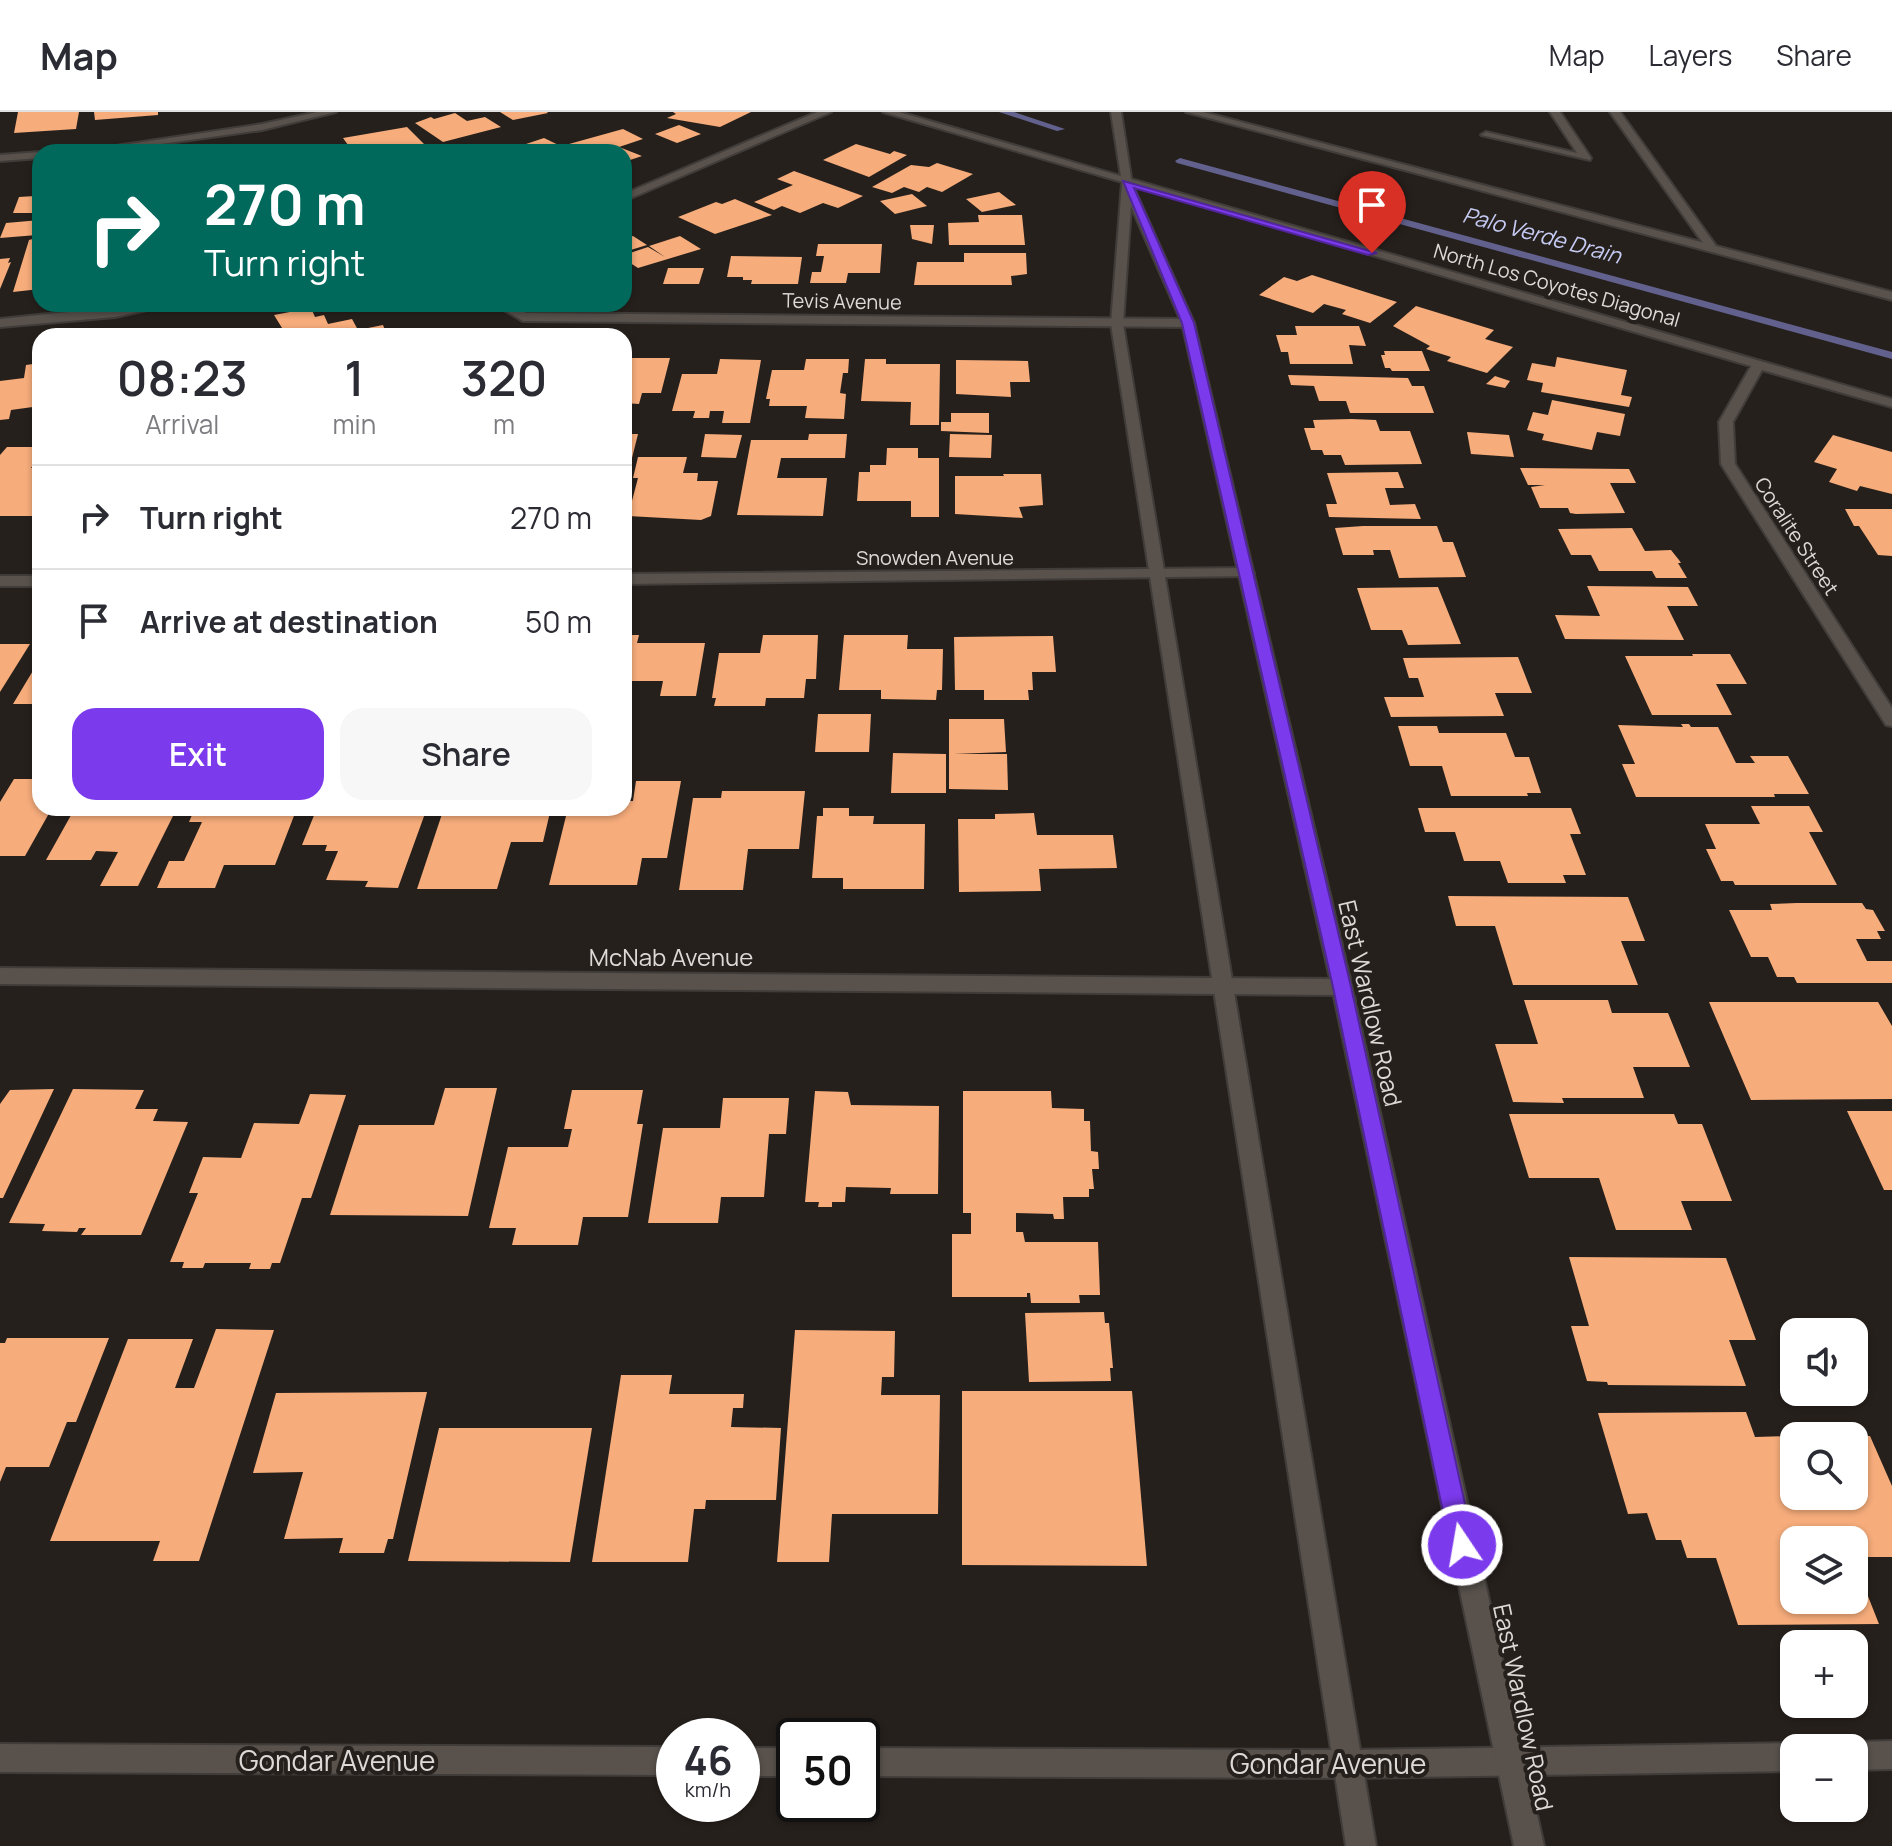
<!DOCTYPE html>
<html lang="en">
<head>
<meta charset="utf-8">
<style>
	body { margin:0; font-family:Manrope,sans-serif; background:#f7f7f7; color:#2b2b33; height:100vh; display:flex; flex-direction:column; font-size:30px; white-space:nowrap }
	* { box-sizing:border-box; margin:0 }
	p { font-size:26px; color:#7c7c81 }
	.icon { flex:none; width:44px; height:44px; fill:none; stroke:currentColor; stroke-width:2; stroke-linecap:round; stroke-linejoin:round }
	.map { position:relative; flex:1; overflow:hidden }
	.side { position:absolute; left:32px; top:216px; width:600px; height:488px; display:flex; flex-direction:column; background:#fff; border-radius:24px; box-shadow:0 2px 6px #0004 }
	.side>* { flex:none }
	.guide { position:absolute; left:32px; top:32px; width:600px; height:168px; border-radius:24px; box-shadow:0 2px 6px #0004; background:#00695c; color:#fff; overflow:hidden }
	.tools { position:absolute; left:1780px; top:1206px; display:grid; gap:16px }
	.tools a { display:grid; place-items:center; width:88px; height:88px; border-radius:16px; background:#fff; box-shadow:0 2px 6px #0004; font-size:40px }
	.speed { position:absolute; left:656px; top:1606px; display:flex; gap:16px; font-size:40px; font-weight:700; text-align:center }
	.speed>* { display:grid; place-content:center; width:104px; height:104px; border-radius:50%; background:#fff; box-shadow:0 2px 6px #0004; line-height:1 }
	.speed small { font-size:20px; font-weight:400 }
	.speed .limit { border:4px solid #111; border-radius:12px; background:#fff; color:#111 }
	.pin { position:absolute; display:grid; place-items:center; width:68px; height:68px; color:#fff; margin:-82px -34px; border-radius:50% 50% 50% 0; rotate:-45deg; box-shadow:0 0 8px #0007 }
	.pin .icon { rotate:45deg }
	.me { position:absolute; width:88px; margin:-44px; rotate:348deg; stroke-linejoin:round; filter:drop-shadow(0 0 6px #0008) }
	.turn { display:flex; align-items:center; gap:28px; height:168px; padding:0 40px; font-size:36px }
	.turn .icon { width:104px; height:104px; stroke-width:2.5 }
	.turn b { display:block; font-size:56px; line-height:68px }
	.eta { display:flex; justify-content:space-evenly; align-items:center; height:136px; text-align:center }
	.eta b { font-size:48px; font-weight:600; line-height:56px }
	.primary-button { display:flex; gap:16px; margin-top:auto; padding:16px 40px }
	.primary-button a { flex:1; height:92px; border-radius:24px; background:#7c3aed; color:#fff; font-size:32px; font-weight:600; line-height:92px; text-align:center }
	.primary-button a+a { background:#f7f7f7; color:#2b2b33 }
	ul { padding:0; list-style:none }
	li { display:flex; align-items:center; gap:24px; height:104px; padding:0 40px; border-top:2px solid #e1e1e2 }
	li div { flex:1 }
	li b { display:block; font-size:30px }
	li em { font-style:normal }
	header { display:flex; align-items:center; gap:48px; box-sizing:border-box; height:112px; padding:0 40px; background:#fff; border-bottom:2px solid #e1e1e2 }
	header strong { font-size:38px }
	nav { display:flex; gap:44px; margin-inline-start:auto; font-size:28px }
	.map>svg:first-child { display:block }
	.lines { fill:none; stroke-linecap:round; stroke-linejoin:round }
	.stream { fill:#62618d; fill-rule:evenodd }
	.building { fill:#f6ac7b }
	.service-casing { stroke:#403c39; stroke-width:4 }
	.minor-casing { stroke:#403c39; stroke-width:4 }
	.secondary-casing { stroke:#403c39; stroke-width:4 }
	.service { fill:#58514c; fill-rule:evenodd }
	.minor { fill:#58514c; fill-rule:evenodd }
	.secondary { fill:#58514c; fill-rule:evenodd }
	.route { fill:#7c3aed; stroke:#51269a; stroke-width:2 }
	.labels { text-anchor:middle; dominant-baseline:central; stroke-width:8; stroke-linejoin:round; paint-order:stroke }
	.far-street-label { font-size:20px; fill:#ddd9d6; stroke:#26201c }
	.far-water-label { font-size:22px; font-style:italic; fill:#c5caf2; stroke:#26201c }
	.street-label { font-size:24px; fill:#ddd9d6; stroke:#26201c }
	.near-street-label { font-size:28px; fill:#ddd9d6; stroke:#26201c }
</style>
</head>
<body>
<header>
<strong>Map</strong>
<nav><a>Map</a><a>Layers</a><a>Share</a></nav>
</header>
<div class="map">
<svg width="1892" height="1734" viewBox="0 0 1892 1734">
	<rect width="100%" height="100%" fill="#26201c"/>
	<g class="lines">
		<path class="stream" d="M999,0H1014L1065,17L1057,19Z
			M1180,46L1892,240V247L1177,51L1175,49Z"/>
	</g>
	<path class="building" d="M18,0H79L76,17L14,21Z
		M94,0H158V3L95,8Z
		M500,0H547L548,1L513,8Z
		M673,0H751L720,15L667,6L676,2Z
		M455,1L467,9L485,5L501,15L443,30L415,11L431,5L434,7Z
		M679,13L701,22L677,31L655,22Z
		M407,15L429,37L416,40H353L343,26Z
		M623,17L643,27L619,35L642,44L624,50V40H585L569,32Z
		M544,26L573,40L508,38Z
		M333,32L338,40H299L298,38Z
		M856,32L890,42L894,39L907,43L869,65L823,48Z
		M937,51L973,62L942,80L927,75L919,80L904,75L892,81L872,75L911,53L929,55Z
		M794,59L863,84L838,96L823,91L800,101L782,94L774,98L754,90L793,73L777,67Z
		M40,70V101H13L19,85L35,84Z
		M999,80L1016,93L982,100L966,87Z
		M912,82L927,94L895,102L880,89Z
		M735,87L772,103L715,122L678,105L716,90L722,92Z
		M978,103H1022L1025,133H949L948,111L979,110Z
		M40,108L37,123L0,126L6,111Z
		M910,113H934L932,132L912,127Z
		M633,124L647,133L624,140V127Z
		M680,124L701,137L638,156L624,147V143L648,135L665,145L649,134Z
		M40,125V177L13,180L29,128Z
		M818,132H882L880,161H848L846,171H810L812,160H821L824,144H816Z
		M964,141H1026L1027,162L1011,164L1012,173H914L917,150H964Z
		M731,144L802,145L798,172H751L752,168H743V165H727Z
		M10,146L8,151L11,150L0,177V147Z
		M668,156H704L699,172H663Z
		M1312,163L1397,190L1370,211L1342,202L1346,198L1324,192L1313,201L1259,183L1284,165L1297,169Z
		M1416,194L1494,218L1485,227L1513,235L1487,261L1447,249L1451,245L1426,237L1430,234L1393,214Z
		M311,196L315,205L324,203L328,212L352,207L358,218L383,213L387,224H287L274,203Z
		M1295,214H1359L1366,234L1349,233L1353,252H1290L1288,240H1281L1276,223H1297Z
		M1384,239H1422L1430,259H1392L1390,256H1385L1381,243H1385Z
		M1557,245L1627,258L1621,283L1632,285L1629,295L1541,280L1543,271L1527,268L1532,251L1555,255Z
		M624,246H670L661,281H642L639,292L624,291Z
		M720,247L761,248L750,311H722L724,299H710L709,306H693L695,299H672L682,262H717Z
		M806,247H849L848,261H843L840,281L846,282L844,307L805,306L807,294H769L770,287H766L772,258H804Z
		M865,247H886V252H940L939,313H910L911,290L861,289Z
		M956,248L1028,249L1030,270H1010L1011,285L956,282Z
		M40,251V294L11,298L9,307L0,308V269L24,266L26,253Z
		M1288,263L1408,266L1412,274H1424L1434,301H1350L1346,289H1319L1314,274L1291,273Z
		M1495,264L1510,269L1505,276L1486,272Z
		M1552,288L1625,302L1620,324L1597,320L1592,338L1542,328L1544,322L1527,318L1533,300L1548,303Z
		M951,301H989V321L941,319V310H951Z
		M1351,307L1376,308L1380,319H1410L1422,352L1345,353L1341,343H1324L1322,338H1311L1304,316H1315L1313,308Z
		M1467,320L1509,323L1514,345L1471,342Z
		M624,322H638L632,346H624Z
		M705,322L742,323L736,346L701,345Z
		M809,322H847L845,346H781L777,366H827L823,404L737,403L751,328H808Z
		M950,322L992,323L991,346L949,345Z
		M1833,323L1892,340V382L1860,374L1857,379L1829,370L1837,357L1814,350Z
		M7,335H40V343L31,356H40V404H0V343Z
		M887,336H918V346H939V405H911V389H857L859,360H870V353H886Z
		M638,345H687L683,361H698L697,369H718L711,404L701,408L628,404L638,366H633Z
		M1520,356L1629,357L1636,371H1610L1625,401L1576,402L1570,401L1568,396H1540L1531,375L1545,373H1528Z
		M1398,360L1404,376H1385L1390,393L1415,392L1421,407L1329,405L1326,392H1337L1327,361Z
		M1003,362H1041L1043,393L1019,395L1023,406L955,402V364H1004Z
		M1845,397H1892V444L1878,443L1859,414H1854Z
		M1363,414H1437L1443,430H1453L1466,465L1399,466L1390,438H1373L1374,443H1343L1335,416Z
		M1632,416L1645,439L1671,438L1679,448L1681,451H1678L1687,466H1656L1652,459H1599L1591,443H1571L1558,417Z
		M1587,474L1688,475L1698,494H1667L1684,528L1565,527L1555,503L1600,504Z
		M1438,475L1461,532L1408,533L1402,518H1371L1357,476Z
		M624,523H639L637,531H705L696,584H660L663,569H631L624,593Z
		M763,523H818L816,567H806L804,586H766L765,594H714L716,586H712L719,541H760Z
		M844,523H908L907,537H943L942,578H937L936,588L881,587V578H839Z
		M1053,524L1056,560H1032L1033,578H1028L1029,588H984V578H955L954,525Z
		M0,532H30L0,580Z
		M1692,542H1730L1747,572H1716L1732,603H1652L1625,544H1693Z
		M1518,545L1532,581H1495L1504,604L1391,605L1384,585H1424L1418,566H1409L1403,546Z
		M40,547V592H13Z
		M818,602H871L869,640H815Z
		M949,607H1004L1006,640L954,642H1007L1008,678L949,677Z
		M1681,612H1689L1691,615H1718L1736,651H1755L1750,644H1788L1809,682H1774L1775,685H1636L1622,652H1635L1618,613L1683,615Z
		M1398,614H1437L1439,621H1506L1515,645H1529L1541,681H1527L1528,684H1451L1442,654H1410Z
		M893,641L946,642V681H891Z
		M14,667H40V696H52L25,744H0V690Z
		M636,669H681L667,746H642L637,773H549L566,704H588L590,696H624V689H633Z
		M722,679H805L799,737H748L743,778H679L693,686H721Z
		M1751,694H1809L1823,720H1809L1837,773H1735L1733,769H1721L1706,737H1716L1705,712H1760Z
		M75,696H177L138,774H100L118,740L96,739L91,748H46Z
		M195,696H297L275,753H224L215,776H157L169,749H184L202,710H189Z
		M317,696H427L398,776L365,775L368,769L326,768L338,739H325L327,733H302Z
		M444,696H551L543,730H511L497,777H417Z
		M823,696H849V704H874L873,712H925L924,777H843V766H812L817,704H823Z
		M1418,696H1571L1581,722H1570L1586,763H1563L1566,771H1508L1500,749H1464L1455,720H1425Z
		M1034,701L1037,723H1113L1117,756L1039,757L1041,779L959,780L958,707H995V702Z
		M1448,784L1628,785L1645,829H1621L1638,873H1513L1495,814H1456Z
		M1797,791H1862L1866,797L1873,798L1885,819H1877L1881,827H1856L1867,849H1892V871H1797L1794,865H1777L1768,845H1751L1729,798H1772L1770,792Z
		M1524,888H1608L1612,901H1668L1690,955H1633L1644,986H1562L1564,991L1513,990L1495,932H1538Z
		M1709,890H1878L1892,914V987L1751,988Z
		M445,976H497L468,1104L330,1103L359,1013H434Z
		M54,977L3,1086H0V992L10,978Z
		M73,977L144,978L135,997H158L153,1009L188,1010L141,1123H81L86,1116H79L77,1120L42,1119L45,1112L9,1111Z
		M572,978H643L637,1012H643L628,1105H583L578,1133H512L516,1116H489L508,1035H568L572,1017H564Z
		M815,979L848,980L851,993L939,994L938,1082H890L891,1076L846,1075L845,1090H832V1095H818L819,1090H805Z
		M963,979H1051L1052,996L1084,997V1009H1090L1091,1039L1098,1040L1099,1057H1092L1094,1077H1089V1085H1063L1064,1107H1054L1053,1102L1016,1101V1120H1023L1025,1130H1098L1100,1183H1079L1080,1191H1031L1030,1181H1027V1185H952V1122H971V1101H963Z
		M310,982L346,983L311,1086H302L280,1151H272L270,1157H249L251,1151H205L203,1156H182L184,1150H170L198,1081H189L203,1045L241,1046L254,1011L299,1012Z
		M723,986H789L786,1022H769L764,1085H721L718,1111H648L663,1016H720Z
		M1847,999H1892V1078H1884Z
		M1509,1002H1674L1678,1012H1702L1732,1089H1681L1692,1118H1616L1599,1066H1529Z
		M1569,1145L1726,1146L1756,1228H1729L1746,1274L1608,1273L1607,1270L1587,1269L1571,1214H1589Z
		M1104,1200L1105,1211H1109L1113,1256H1110L1111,1269L1029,1270L1025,1201Z
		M216,1217L274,1218L199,1449H153L160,1429H50L128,1227H193L175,1276H194Z
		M795,1218L895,1219L894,1265H882L881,1283H940L938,1402H832L829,1450H777Z
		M7,1226H109L76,1310H67L49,1355H6L0,1370V1231H5Z
		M621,1263H672L669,1282H744L743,1296H733L731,1315L781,1316L776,1388H706L705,1397H694L688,1450H592Z
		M962,1279H1132L1147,1454L962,1453Z
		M427,1280L393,1427H388L384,1441H339L343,1426L284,1427L303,1360L253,1361L276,1281Z
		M1746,1300L1755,1325L1794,1324V1384H1854V1324H1870L1892,1374V1445H1854V1428H1794V1488H1854V1449L1879,1512L1738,1513L1716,1446H1687L1681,1428H1656L1647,1401L1628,1402L1598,1301Z
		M439,1316H592L570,1450L408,1449Z"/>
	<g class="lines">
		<defs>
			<path id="service" d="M1550,0H1560L1591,46L1590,48L1481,23L1486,20L1577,41Z
				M1610,0H1620L1716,134V138H1708Z"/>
			<path id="minor" d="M317,0H336L262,18L104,40H76L262,12Z
				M817,0H831L624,89V82Z
				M883,0H899L1892,287V295L1762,258L1733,310L1735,352L1892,596V614L1886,613L1721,352L1719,310L1751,254Z
				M40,40V46L0,49V43Z
				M146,192H174L115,205L0,215V207Z
				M494,192H509L526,201L1188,207L1194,211L1188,215L523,209Z
				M1246,456L1254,461L1251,464L624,472V462Z
				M0,464H40V474H0Z
				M0,856L1342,867L1349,870L1352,875L1349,880L1342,883L0,872Z
				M1892,1629V1657L1854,1658V1636H1843L1854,1630Z
				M1794,1631L1805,1636H1794V1659L1348,1666L862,1664V1636L1348,1638Z
				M0,1632L674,1635V1663L0,1660Z
				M742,1636H794V1664H742Z"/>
			<path id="secondary" d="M1111,0H1121L1132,72L1194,211L1352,875L1544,1734H1514L1332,875L1182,211L1131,94L1123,212L1376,1734H1346L1111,212L1122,71Z
				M1186,0H1203L1892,180V188Z"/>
		</defs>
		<use href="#service" class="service-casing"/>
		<use href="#minor" class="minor-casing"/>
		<use href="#secondary" class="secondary-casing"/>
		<use href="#service" class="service"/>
		<use href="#minor" class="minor"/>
		<use href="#secondary" class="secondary"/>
	</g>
	<path class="route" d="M1123,69L1377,141L1368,143L1134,76L1194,211L1351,875L1474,1433L1471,1441L1462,1445L1454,1441L1450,1433L1333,875L1182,211Z"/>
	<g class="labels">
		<g class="far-street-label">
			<text transform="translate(1557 173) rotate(16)">North Los Coyotes Diagonal</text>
			<text transform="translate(842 189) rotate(1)">Tevis Avenue</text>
			<text transform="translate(1797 424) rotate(57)">Coralite Street</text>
			<text x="935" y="445">Snowden Avenue</text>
		</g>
		<g class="far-water-label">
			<text transform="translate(1542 123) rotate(15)">Palo Verde Drain</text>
		</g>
		<g class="street-label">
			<text x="671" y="844">McNab Avenue</text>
			<text transform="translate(1371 891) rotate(77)">East Wardlow Road</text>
			<text transform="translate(1524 1595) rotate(78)">East Wardlow Road</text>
		</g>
		<g class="near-street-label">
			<text x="337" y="1648">Gondar Avenue</text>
			<text x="1328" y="1651">Gondar Avenue</text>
		</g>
	</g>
</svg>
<div class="tools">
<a><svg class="icon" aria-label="sound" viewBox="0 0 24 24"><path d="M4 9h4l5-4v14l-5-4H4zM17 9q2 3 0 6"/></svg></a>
<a><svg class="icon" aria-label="search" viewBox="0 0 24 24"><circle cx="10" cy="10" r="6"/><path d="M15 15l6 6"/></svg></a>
<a><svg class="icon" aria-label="layers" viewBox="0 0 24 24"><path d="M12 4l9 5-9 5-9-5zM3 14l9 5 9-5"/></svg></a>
<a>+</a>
<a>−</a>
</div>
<div class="speed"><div>46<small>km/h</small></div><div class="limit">50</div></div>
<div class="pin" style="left:1372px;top:141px;background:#d93025"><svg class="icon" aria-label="arrive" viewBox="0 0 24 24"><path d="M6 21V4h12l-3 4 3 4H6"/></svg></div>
<svg class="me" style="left:1462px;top:1433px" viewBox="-20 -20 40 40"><circle r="17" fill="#7c3aed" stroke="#fff" stroke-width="3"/><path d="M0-11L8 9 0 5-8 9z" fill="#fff"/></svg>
<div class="guide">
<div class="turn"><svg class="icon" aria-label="right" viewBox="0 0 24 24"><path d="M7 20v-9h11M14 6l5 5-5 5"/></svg><div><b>270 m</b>Turn right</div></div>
</div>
<section class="side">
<div class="eta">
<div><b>08:23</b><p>Arrival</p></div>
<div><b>1</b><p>min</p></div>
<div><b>320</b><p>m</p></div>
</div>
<ul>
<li><svg class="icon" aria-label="right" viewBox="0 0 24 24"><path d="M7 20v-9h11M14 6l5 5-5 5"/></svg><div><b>Turn right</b></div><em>270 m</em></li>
<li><svg class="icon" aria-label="arrive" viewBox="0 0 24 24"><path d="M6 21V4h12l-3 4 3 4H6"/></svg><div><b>Arrive at destination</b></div><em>50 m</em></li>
</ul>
<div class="primary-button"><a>Exit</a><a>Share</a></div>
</section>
</div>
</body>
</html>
